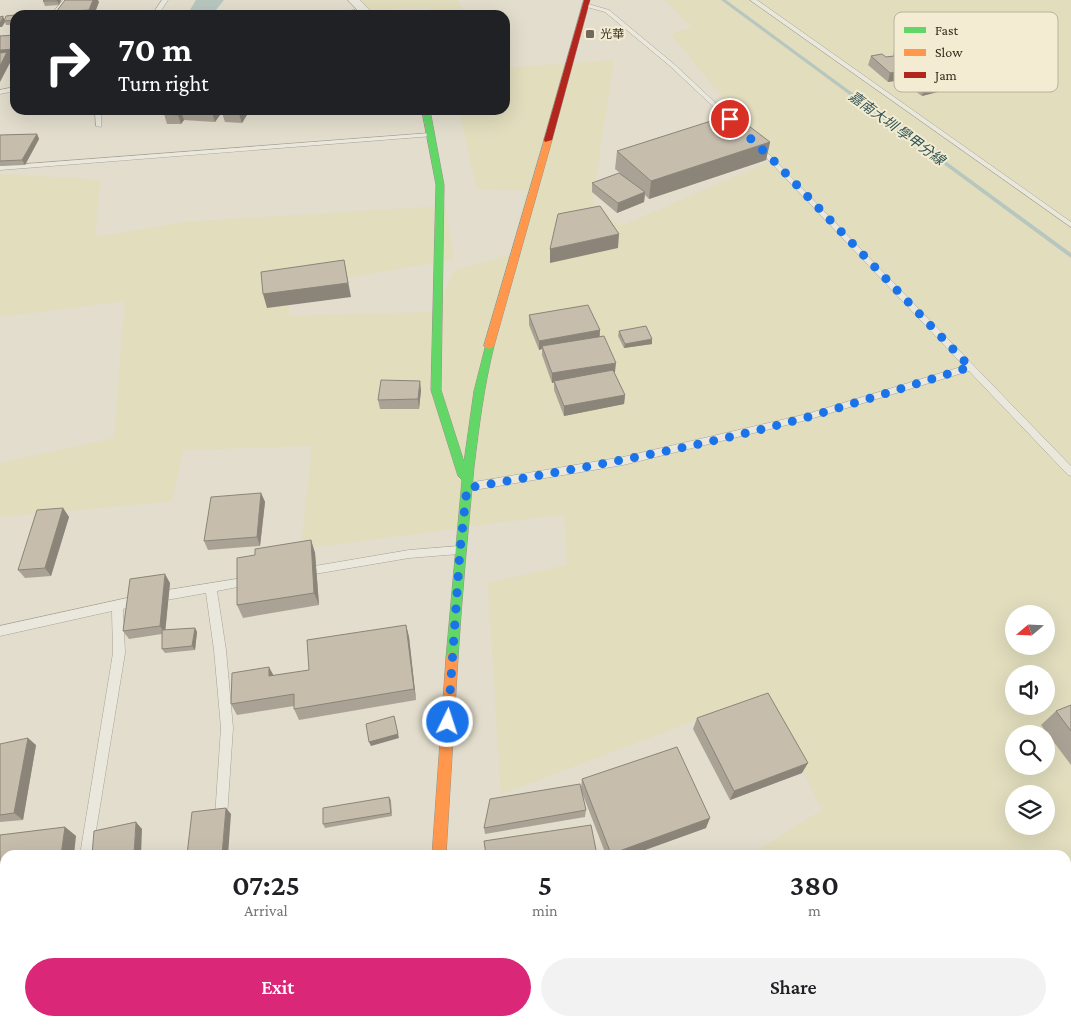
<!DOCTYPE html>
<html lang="en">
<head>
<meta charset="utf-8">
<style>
	body { margin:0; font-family:"Crimson Pro","Noto Sans TC",serif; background:#f2f2f2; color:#202124; height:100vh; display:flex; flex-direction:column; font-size:19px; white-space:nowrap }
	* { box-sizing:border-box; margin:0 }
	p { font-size:16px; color:#757577 }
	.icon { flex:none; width:28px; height:28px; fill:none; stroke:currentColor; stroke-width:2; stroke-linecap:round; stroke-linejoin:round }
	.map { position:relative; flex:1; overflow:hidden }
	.panel { position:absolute; left:0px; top:850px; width:1071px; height:176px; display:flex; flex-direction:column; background:#fff; border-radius:15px 15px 0 0; box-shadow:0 5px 20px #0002 }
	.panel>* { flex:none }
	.guide { position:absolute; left:10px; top:10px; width:500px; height:105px; border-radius:15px; box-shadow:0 5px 20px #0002; background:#202124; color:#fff; overflow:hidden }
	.needle { width:32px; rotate:251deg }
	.controls { position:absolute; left:1005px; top:605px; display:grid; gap:10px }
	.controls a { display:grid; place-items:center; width:50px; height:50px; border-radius:50%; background:#fff; box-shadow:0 5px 20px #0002; font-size:25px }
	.pin { position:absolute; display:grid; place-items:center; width:42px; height:42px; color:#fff; margin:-21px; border:2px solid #fff; border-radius:50%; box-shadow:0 1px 5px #0007 }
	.me { position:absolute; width:55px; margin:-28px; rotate:4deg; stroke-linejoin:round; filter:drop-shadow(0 0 4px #0008) }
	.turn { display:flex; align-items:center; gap:18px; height:105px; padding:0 25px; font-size:22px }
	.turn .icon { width:65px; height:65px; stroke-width:2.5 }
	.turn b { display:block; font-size:35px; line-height:42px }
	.eta { display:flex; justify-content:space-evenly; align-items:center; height:85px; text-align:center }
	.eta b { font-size:30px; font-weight:600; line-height:35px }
	.action { display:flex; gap:10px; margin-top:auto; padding:10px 25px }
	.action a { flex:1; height:58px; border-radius:30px; background:#db2777; color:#fff; font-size:20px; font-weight:600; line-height:58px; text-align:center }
	.action a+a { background:#f2f2f2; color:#202124 }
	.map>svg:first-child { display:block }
	.farmland { fill:#e1ddbd; fill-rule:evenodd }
	.water { fill:#b7c7bf }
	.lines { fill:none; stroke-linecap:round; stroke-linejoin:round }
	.stream { fill:#b7c7bf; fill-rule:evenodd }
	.lane-casing { stroke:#a7a295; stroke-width:1 }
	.street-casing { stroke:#a7a295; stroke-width:1 }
	.fast-casing { stroke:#979286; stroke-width:1 }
	.slow-casing { stroke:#979286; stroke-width:1 }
	.jam-casing { stroke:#979286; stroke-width:1 }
	.lane { fill:#eae8dd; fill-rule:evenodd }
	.street { fill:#eae8dd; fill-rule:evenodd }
	.fast { fill:#63d668; fill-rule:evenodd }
	.slow { fill:#ff974d; fill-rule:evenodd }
	.jam { fill:#b3261e; fill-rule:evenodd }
	.wall { fill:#aaa395 }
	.shaded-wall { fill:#8b8479 }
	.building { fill:#c6bdad; stroke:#8b8479 }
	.route { stroke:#1a73e8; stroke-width:9; stroke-dasharray:0 16.2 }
	.poi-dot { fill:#72695b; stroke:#f3ecd2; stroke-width:2 }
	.labels { text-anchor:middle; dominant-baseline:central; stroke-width:4; stroke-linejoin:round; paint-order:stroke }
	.far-poi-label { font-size:12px; fill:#352b1e; stroke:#f3ecd2; text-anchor:start }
	.far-water-label { font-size:14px; font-style:italic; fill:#2f5354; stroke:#f3ecd2 }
	.key { fill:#f3ecd2; stroke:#bab29c; stroke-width:1 }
	.key-label { font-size:14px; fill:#352b1e }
</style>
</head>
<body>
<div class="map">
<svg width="1071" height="1026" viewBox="0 0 1071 1026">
	<rect width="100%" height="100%" fill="#e2ddcc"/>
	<path class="farmland" d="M356,0H457L466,15H431L428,8L363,10Z
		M664,0H1071V1026H1039L1036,1021H1066V855H759L756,851L822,810L765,694L501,794L488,583L567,565L564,514L301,549L312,446L183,450L172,501L0,517V463L114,438L125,301L0,317V174L100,180L95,237L184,222L445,206L454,259L288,288L289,316L434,312L454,271L512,254L526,190L477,189L459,110H505V68L614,60L592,202L621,226L773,160L671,34L692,27ZM1014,614H1046V646H1014ZM1014,674H1046V706H1014ZM1014,734H1046V766H1014ZM1014,794H1046V826H1014Z"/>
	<path class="water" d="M196,0H224L212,15H187Z"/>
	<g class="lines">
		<path class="stream" d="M721,0H726L1071,253V258Z"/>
		<defs>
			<path id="lane" d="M63,0H69L57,15H51Z
				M162,0H168L158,15H152Z
				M750,0H757L1071,222V227Z
				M585,3L609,10L674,64L737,123V125H733L670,66L605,12L583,6L582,5Z
				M282,13L288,14L289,15H279Z
				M15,87V91L0,94V90Z
				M95,110H101V127L96,126Z
				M431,133L434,135L433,136L0,170V166Z
				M757,143L759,144L1071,466V476L1068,475L969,371L807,420L623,465L468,491L465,490L463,487L465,484L468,483L623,457L807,414L964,366L755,146V144Z
				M459,546L463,547L464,550L463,553L459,554L409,558L303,576L299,575L298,572L299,569L303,568L409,550Z
				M249,577L253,578L254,581L253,584L217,591L226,650L233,728L227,817L225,821L221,823L217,821L215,817L221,728L214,650L206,593L155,602L151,600L150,597L151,594L155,592Z
				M141,595L145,597L146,600L145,603L123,609L125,653L92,855H80L113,653L112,611L0,636V626Z
				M682,1021H705L703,1026H680Z"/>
			<path id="street" d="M348,0H360L374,15H362Z"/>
			<path id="fast" d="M422,110H430L444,185L441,390L464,462L474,391L486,344L489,343L494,346C484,386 479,426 474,467C468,531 462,594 458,658L456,662L452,664L448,662L446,658L462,480L458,476L431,390L436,185Z
				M414,1021H430V1026H414Z"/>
			<path id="slow" d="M545,138L552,140L494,346L489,349L484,346Z
				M452,652L456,654L458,658L446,855H432L446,658L448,654Z"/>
			<path id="jam" d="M584,0H590L552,140L545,142L544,140Z"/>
		</defs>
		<use href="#lane" class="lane-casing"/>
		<use href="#street" class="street-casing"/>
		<use href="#fast" class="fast-casing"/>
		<use href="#slow" class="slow-casing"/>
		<use href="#jam" class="jam-casing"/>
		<use href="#lane" class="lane"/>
		<use href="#street" class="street"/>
		<use href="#fast" class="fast"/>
		<use href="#slow" class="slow"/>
		<use href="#jam" class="jam"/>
	</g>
	<path class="wall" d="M44,0H61L59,5L45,6L43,1Z
		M99,2L94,15H57L56,12Z
		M15,15V25H6L5,22L2,27L5,19Z
		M915,46L930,47L955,59L954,64H1010L1006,73L962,85L956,81L953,88L922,96L904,83L906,79L888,82L868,65L871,56L886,57L893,56L894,51L909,52L914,51Z
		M167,110H218L220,115L215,122L184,120L181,124H167L164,114Z
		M250,110L242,123L225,122L222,113Z
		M37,134L39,139L25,165L0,166V135Z
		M770,142L766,160L649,199L645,195L644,202L617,213L592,192V183L620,173L615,169L617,151Z
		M529,315L600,330V336L614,372L625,395L624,404L564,416L554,390V382L552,383L542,355V349L539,350L529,325Z
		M619,331L652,344L624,348L618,336Z
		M421,390L419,409H380L378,400Z
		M261,493L265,502L260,546L208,550L204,541Z
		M63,508L69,517L51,576L25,578L18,570Z
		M311,540L315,553L319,605L243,618L237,605L255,555Z
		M170,583L165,630L195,628L197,632L195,650L165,653L162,649V634L129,639L123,631Z
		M406,625L409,637L416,700L299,720L294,709V706L237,715L231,704L273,676L309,670Z
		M1071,705V765L1041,725L1056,711Z
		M697,718L802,773L730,800L693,729Z
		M0,744L36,745L23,820L0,822Z
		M582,779L706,828L631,855H606L581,790L586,810L585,817L485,834L484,828L581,788Z
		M389,797L391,800L392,816L325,828L323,824Z
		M65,827L76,836L5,855V938L0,939V835Z
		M307,1021H352V1022L332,1026H308Z
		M948,1021H975L980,1026H943Z"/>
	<path class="shaded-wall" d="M57,0H61L59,5L57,1Z
		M93,0H98L99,2L94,15H91L89,10Z
		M3,16L5,21H4L5,22L2,27H0V22Z
		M15,49V58H10L11,61L0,82V50Z
		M955,59L952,68L948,65L947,69L932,71L935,62Z
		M934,64L931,73L911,76L914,67Z
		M1010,64L1006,73L962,85L965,76Z
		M911,70L909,75L907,74L906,79L888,82L890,73Z
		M957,79L953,88L922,96L925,87Z
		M214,110H218L220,115L215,122L212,113Z
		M242,110H250L242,123L239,114Z
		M181,111L184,120L181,124L178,115Z
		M37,134L39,139L25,165L22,160Z
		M770,142L766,160L649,199L651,181Z
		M645,192L644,202L617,213L618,203Z
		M619,234L618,248L550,263V249Z
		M344,260L351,297L267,308L263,294Z
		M600,330L599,339L542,346V349L539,350V341Z
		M652,339V344L624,348L625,344Z
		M616,363L615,372L552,383V373Z
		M420,381L421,390L419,409L418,399Z
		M625,395L624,404L564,416V406Z
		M261,493L265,502L260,546L257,537Z
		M63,508L69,517L51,576L45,568Z
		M311,540L315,553L319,605L314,593Z
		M165,574L170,583L165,634L160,626Z
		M406,625L409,637L416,700L414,689Z
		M195,628L197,632L195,650L192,646Z
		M269,667L275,678L269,676Z
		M394,716L399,738L371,746L369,742Z
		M28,738L36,745L23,820L14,813Z
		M808,763L802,773L730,800L734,791Z
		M226,808L231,814L228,855H222Z
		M710,818L706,828L631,855H611V854Z
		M136,822L142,829L141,855H134Z
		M65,827L76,836L74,855H61Z
		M160,1021H168L167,1026H160Z"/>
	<path class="building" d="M44,0H57V1H43Z
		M65,0H93L89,10L56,12Z
		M355,10L356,14L348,15H324L323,14Z
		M46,13L45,15H19Z
		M15,15V20L4,21L6,16Z
		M3,16L1,22H0V17Z
		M15,35V49L0,50V36Z
		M7,52L0,66V53Z
		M882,54L886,57L894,56L911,70L890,73L871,56Z
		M167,110H214L212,113L181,111L178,115L164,114Z
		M224,110H242L239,114L222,113Z
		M733,114L770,142L651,181L617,151Z
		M37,134L22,160L0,161V135Z
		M619,173L645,192L618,203L592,183Z
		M600,206L619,234L550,249L558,214Z
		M344,260L348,283L263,294L261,272Z
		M588,305L600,330L539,341L529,315Z
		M646,326L652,339L625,344L619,331Z
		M604,336L616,363L552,373L542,346Z
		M613,370L625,395L564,406L554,381Z
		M381,380L420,381L418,399L378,400Z
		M261,493L257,537L204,541L211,497Z
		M63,508L45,568L18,570L37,510Z
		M311,540L314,593L237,605V558L255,555V549Z
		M165,574L160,626L123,631L130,579Z
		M406,625L414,689L294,709V694L231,704L232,673L269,667V676L309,670L307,640Z
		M195,628L192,646L162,649V630Z
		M768,693L808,763L734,791L697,718Z
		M1071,705V731L1056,711Z
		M394,716L398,734L369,742L366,724Z
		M28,738L14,813L0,815V744Z
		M677,747L710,818L611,854L582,779Z
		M580,784L586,810L484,828L490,799Z
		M389,797L391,813L323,824V808Z
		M226,808L222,855H187L192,812Z
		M136,822L134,855H92L94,831Z
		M591,825L597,855H486L484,841Z
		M65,827L61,855H5V930H0V835Z
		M70,1021H160V1026H69Z
		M307,1021H335L310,1026H308Z
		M482,1021H583V1026H481Z
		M952,1021H975L980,1026H947Z"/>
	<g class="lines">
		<path class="route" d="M448,722L460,550L467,488C582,468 696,448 808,417C862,401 916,384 970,367L773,160L730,119"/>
	</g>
	<rect class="poi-dot" x="585" y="29" width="10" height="10" rx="2.5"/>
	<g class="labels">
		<g class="far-poi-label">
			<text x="600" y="34">光華</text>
		</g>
		<g class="far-water-label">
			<text transform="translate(897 128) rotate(36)">嘉南大圳 學甲分線</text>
		</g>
	</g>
	<rect x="894" y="12" width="164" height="80" rx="8" class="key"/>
	<rect x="904" y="27" width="22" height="6" fill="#63d668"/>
	<rect x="904" y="49" width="22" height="7" fill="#ff974d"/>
	<rect x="904" y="72" width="22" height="6" fill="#b3261e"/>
	<g class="key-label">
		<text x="935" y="35">Fast</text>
		<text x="935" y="57">Slow</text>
		<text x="935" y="80">Jam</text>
	</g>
</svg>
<div class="controls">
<a><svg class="needle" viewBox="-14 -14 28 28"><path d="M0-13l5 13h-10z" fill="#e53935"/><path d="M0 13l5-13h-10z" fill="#757577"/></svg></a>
<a><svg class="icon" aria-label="sound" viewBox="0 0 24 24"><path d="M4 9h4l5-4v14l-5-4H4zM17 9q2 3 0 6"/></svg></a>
<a><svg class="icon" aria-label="search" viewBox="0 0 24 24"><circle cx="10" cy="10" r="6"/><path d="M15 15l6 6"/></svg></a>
<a><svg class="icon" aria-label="layers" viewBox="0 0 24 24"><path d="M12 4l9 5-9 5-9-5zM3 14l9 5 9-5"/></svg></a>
</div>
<div class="pin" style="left:730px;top:119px;background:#d93025"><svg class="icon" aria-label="arrive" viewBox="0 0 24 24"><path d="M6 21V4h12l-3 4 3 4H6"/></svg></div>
<svg class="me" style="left:448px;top:722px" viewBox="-20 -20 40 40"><circle r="17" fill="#1a73e8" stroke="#fff" stroke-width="3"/><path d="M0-11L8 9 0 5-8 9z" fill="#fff"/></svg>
<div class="guide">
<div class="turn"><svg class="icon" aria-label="right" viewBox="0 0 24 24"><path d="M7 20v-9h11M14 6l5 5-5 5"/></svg><div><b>70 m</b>Turn right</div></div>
</div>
<section class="panel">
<div class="eta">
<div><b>07:25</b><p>Arrival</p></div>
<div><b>5</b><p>min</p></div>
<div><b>380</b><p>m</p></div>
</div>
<div class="action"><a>Exit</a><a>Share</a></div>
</section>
</div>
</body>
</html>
